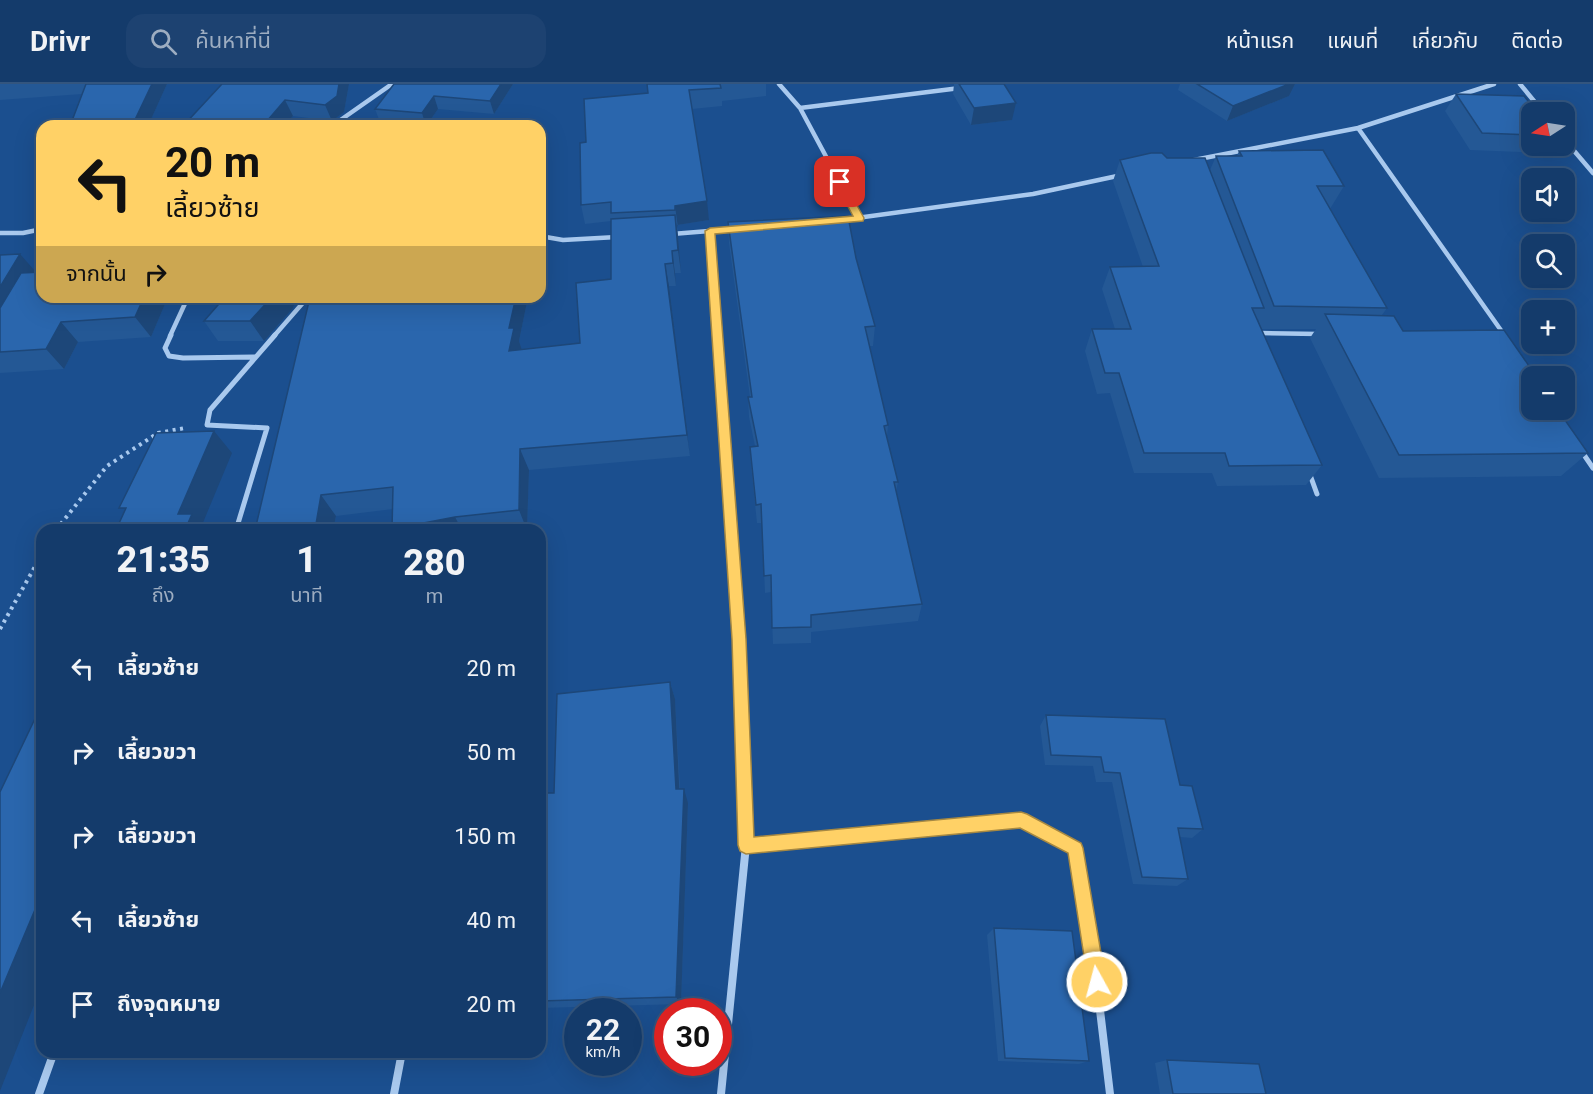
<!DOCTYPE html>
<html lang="th">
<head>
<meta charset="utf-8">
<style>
	body { margin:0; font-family:Roboto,"Noto Sans Thai",sans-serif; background:#1d4271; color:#f1f3f6; height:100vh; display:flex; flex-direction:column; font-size:22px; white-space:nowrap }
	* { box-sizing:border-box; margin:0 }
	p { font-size:20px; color:#9dadc1 }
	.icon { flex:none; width:33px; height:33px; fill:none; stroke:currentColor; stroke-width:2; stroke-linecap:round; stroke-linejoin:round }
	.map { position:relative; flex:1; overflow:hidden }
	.side { position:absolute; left:36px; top:440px; width:510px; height:534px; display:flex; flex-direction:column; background:#143b6b; border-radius:18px; box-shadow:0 6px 24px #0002,0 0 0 2px #33557e }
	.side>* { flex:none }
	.hud { position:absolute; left:36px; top:36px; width:510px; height:183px; border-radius:18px; box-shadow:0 6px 24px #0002,0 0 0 2px #33557e; background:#ffd166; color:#111; overflow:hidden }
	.needle { width:39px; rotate:258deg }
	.tools { position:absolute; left:1521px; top:18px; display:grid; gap:12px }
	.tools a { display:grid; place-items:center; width:54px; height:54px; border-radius:12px; background:#143b6b; box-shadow:0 6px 24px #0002,0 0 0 2px #33557e; font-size:30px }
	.speed { position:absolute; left:564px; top:914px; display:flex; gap:12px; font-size:30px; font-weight:700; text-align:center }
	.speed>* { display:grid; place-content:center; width:78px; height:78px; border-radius:50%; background:#143b6b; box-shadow:0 6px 24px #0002,0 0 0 2px #33557e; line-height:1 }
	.speed small { font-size:15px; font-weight:400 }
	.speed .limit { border:9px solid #d22; background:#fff; color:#111 }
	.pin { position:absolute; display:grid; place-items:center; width:51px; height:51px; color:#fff; margin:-26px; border-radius:12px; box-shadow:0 3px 9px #0006 }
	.me { position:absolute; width:66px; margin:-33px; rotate:353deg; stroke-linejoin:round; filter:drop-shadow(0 0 4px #0008) }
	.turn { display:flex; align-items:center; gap:21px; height:126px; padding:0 30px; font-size:27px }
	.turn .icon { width:78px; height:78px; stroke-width:2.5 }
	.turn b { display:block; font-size:42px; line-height:51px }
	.then { display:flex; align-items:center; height:57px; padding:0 30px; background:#0003; gap:12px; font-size:22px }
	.eta { display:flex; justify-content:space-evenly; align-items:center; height:102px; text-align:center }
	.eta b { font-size:36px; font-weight:800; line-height:42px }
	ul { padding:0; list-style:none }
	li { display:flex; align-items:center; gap:18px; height:84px; padding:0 30px }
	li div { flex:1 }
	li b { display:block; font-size:22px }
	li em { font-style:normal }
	header { display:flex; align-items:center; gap:36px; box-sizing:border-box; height:84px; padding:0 30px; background:#143b6b; border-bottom:2px solid #33557e }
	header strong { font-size:28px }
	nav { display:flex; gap:33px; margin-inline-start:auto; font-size:21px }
	.search { width:420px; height:54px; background:#1d4271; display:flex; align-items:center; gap:15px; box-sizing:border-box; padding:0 21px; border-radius:18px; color:#9dadc1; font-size:22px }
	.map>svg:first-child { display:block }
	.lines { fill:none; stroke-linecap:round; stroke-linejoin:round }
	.path { stroke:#a9c9ee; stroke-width:4; stroke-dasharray:3 4.5; stroke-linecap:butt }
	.street-far2 { stroke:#a9c9ee; stroke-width:4.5 }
	.street-far1 { stroke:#a9c9ee; stroke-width:5 }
	.street { stroke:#a9c9ee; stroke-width:8 }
	.wall { fill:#245895 }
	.shaded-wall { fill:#1d4779 }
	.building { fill:#2a66ad; stroke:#1d4779; stroke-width:1.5 }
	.route { fill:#ffd166; stroke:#a68842; stroke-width:1.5 }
</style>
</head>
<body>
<header>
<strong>Drivr</strong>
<div class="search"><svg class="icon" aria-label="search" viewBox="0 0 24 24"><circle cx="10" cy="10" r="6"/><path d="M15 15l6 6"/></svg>ค้นหาที่นี่</div>
<nav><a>หน้าแรก</a><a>แผนที่</a><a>เกี่ยวกับ</a><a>ติดต่อ</a></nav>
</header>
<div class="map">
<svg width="1593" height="1010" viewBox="0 0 1593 1010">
	<rect width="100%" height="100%" fill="#1b4f8f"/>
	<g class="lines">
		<path class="path" d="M56,446L107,382L158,349L185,344
			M0,545L42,470"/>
		<path class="street-far2" d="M779,0L800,24L859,134
			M1520,0L1543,28
			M800,24L960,4
			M332,42L392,0
			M1358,44L1505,252
			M1564,55L1593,89
			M1194,76L1358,44L1494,0
			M842,136L1033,110L1122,91
			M710,147L717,252
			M0,149H23L42,145
			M672,150L734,145
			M540,152L563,156L617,153
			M1260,249L1319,250
			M170,252L188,213
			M274,252L308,213"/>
		<path class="street-far1" d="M171,251L165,264L169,272L183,274L254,273
			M717,251L740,581
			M1580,365L1593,384
			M1309,388L1317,410
			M236,446L267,344L207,341L210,326L275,251"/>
		<path class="street" d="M746,761L1021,736L1075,764L1094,876L1110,1010
			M39,1010L54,968
			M394,1010L402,968
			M721,1010L746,761L740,580"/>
	</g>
	<path class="wall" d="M0,0H167L148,42H70L82,10L0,16Z
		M222,0H349L344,28L332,37L293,32L284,42H183Z
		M394,0H513L494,30L438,25L426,42L380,38L375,25Z
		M647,0H766V12L722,17V22L692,25L709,136L677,141L681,189H675L676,202H669L690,372L529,386L527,446H392L393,425L336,432L333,446H255L310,213H528L519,257L522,266L580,259L611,195V137L585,140L581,121L586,58L648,9Z
		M954,0H1004L1012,36L971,41L953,10Z
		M1180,0H1295L1289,12L1227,37L1178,6Z
		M1456,10L1532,28V62H1547L1541,69L1470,66L1445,27Z
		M1239,67L1344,102L1330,125L1387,224L1382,231L1403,247L1588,369L1561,392L1379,394L1310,254L1316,245H1261L1258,235L1257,236L1322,381L1306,401L1217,402L1212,389H1134L1110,309L1097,310L1085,267L1092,245H1115L1102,205L1110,183H1143L1113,97L1120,76L1167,74L1210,86L1216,72H1237Z
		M728,138L856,174L875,242L873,262H869L888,341L887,352L898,398L896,408L922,520L918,537L811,548V559L773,560L771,508L765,509L762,439H757L751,382L750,363L755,362L749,333L748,313H750L729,159Z
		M0,171L35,187L34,188L168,213L151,253L78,258L64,285L0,289Z
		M225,213H297L293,224L264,257H218L204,237Z
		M670,598L675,615L680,705L688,719L681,920L540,924V709H554Z
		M1046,631L1180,701L1203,745L1192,754L1180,753L1188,795L1177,802L1133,800L1112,698H1096L1093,682L1045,681L1040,642Z
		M994,844L1089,977L1079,980L998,977L987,851Z
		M1167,976L1266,1010H1160L1155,979Z"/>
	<path class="shaded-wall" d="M152,0H167L148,42H132Z
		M339,0H349L344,28L332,37L325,21Z
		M501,0H513L494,30L490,17Z
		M1289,0H1295L1289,12L1227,37L1233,22Z
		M434,12L438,25L426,42L422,29Z
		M285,16L293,32L284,42H270L267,37Z
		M1016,19L1012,36L971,41L974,24Z
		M261,36L263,42H256Z
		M707,117L709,136L677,141L678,144L675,122Z
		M675,131L678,153L681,189L678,166Z
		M672,167L675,189L676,202L673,179Z
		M20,170L35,187L8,234L0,226V203Z
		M665,180L669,202L690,372L687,351Z
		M144,213H168L151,253L135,233Z
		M272,213H297L293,224L264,257L250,237Z
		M516,213H528L519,257L522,266L509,267V244Z
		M61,238L78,258L64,285L46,265Z
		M214,347L232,369L202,441L207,446H185L178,430Z
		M520,365L529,386L527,446L519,426Z
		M321,411L336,432L333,446H315Z
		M455,433L462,446L392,445Z
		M670,598L675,615L680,720L676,705Z
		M684,705L688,719L681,920L676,913Z
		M42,809V901L0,1007V909Z"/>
	<path class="building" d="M86,0H152L132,42H70Z
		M222,0H339L337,12L325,21L285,16L267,37L261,36L256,42H183Z
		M394,0H501L490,17L434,12L422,29L375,25Z
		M647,0H720L721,4L689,6L707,117L675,122V126L611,129V118L581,121L580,59L586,58L584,15L648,9Z
		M959,0H1004L1016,19L974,24Z
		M1197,0H1289L1233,22Z
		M1456,10L1524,12L1537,28H1532V51L1482,49Z
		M1323,66L1344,102H1317L1387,224L1274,222L1216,72H1242L1239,67Z
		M1151,69H1162L1167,74H1205L1264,224H1252L1322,381L1229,382L1225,369H1144L1119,289H1105L1092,245H1131L1110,183L1159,182L1120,76Z
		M675,131L678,166L672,167L673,179L665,180L687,351L520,365L519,426L455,433L392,445L393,403L321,411L315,446H255L310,213H516L509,244H514L509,267L580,259L576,199L611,195V135Z
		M848,132L856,174L875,242L865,243L888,341L884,342L898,398H894L922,520L811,531V543L772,544L771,491L764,492L761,420L756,421L750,363L758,362L748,313H752L728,138Z
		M20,170L0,203V171Z
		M42,188V213H144L135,233L61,238L46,265L0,268V224L21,189Z
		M225,213H272L250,237H204Z
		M1325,230L1394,232L1403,247L1504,246L1536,292H1532V326H1558L1588,369L1399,371Z
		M214,347L178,430H192L185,446H116L126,424H119L156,349Z
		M670,598L676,705H684L676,913L540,917V709H554L557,610Z
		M42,620V809L0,909V708Z
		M1046,631L1165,635L1180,701L1192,702L1203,745L1178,744L1188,795L1142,793L1120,689L1104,688L1101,673L1051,671Z
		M994,844L1072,847L1089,977L1005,974Z
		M1167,976L1259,980L1266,1010H1173Z"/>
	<path class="route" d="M836,95L844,98L864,134L863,137L715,150L746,555L754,753L1021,728L1027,730L1081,759L1083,764L1106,898L1103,905L1097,907L1091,905L1088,898L1068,769L1020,744L746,770L740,767L738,761L732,555L705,147L710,144L853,132L835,98Z"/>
</svg>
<div class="tools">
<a><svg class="needle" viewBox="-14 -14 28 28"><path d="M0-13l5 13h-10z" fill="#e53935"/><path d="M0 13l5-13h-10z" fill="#9dadc1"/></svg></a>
<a><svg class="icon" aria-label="sound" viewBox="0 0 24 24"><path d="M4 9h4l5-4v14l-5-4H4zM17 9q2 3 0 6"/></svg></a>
<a><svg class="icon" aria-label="search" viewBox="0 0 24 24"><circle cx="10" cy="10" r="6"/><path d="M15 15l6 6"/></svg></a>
<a>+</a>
<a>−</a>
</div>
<div class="speed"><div>22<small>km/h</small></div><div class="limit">30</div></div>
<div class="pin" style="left:840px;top:98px;background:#d93025"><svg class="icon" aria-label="arrive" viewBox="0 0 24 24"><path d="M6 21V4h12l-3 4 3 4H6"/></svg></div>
<svg class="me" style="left:1097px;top:898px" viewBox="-20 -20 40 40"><circle r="17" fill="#ffd166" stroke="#fff" stroke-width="3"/><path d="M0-11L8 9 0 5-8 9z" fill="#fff"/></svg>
<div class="hud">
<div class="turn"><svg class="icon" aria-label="left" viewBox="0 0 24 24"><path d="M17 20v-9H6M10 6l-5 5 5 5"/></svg><div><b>20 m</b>เลี้ยวซ้าย</div></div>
<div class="then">จากนั้น<svg class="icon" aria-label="right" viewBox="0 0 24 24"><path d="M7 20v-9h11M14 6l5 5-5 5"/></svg></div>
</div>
<section class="side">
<div class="eta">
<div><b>21:35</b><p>ถึง</p></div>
<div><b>1</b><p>นาที</p></div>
<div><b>280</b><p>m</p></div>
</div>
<ul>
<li><svg class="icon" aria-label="left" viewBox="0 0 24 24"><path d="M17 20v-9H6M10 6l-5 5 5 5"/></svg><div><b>เลี้ยวซ้าย</b></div><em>20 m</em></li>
<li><svg class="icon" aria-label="right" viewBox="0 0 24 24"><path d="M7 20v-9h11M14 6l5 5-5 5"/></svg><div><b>เลี้ยวขวา</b></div><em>50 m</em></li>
<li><svg class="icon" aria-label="right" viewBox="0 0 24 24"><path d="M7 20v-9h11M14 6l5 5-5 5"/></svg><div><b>เลี้ยวขวา</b></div><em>150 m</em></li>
<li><svg class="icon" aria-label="left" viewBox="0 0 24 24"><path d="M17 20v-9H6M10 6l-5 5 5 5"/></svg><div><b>เลี้ยวซ้าย</b></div><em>40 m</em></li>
<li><svg class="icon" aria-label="arrive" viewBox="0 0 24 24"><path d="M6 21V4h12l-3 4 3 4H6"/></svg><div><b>ถึงจุดหมาย</b></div><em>20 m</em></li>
</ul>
</section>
</div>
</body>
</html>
